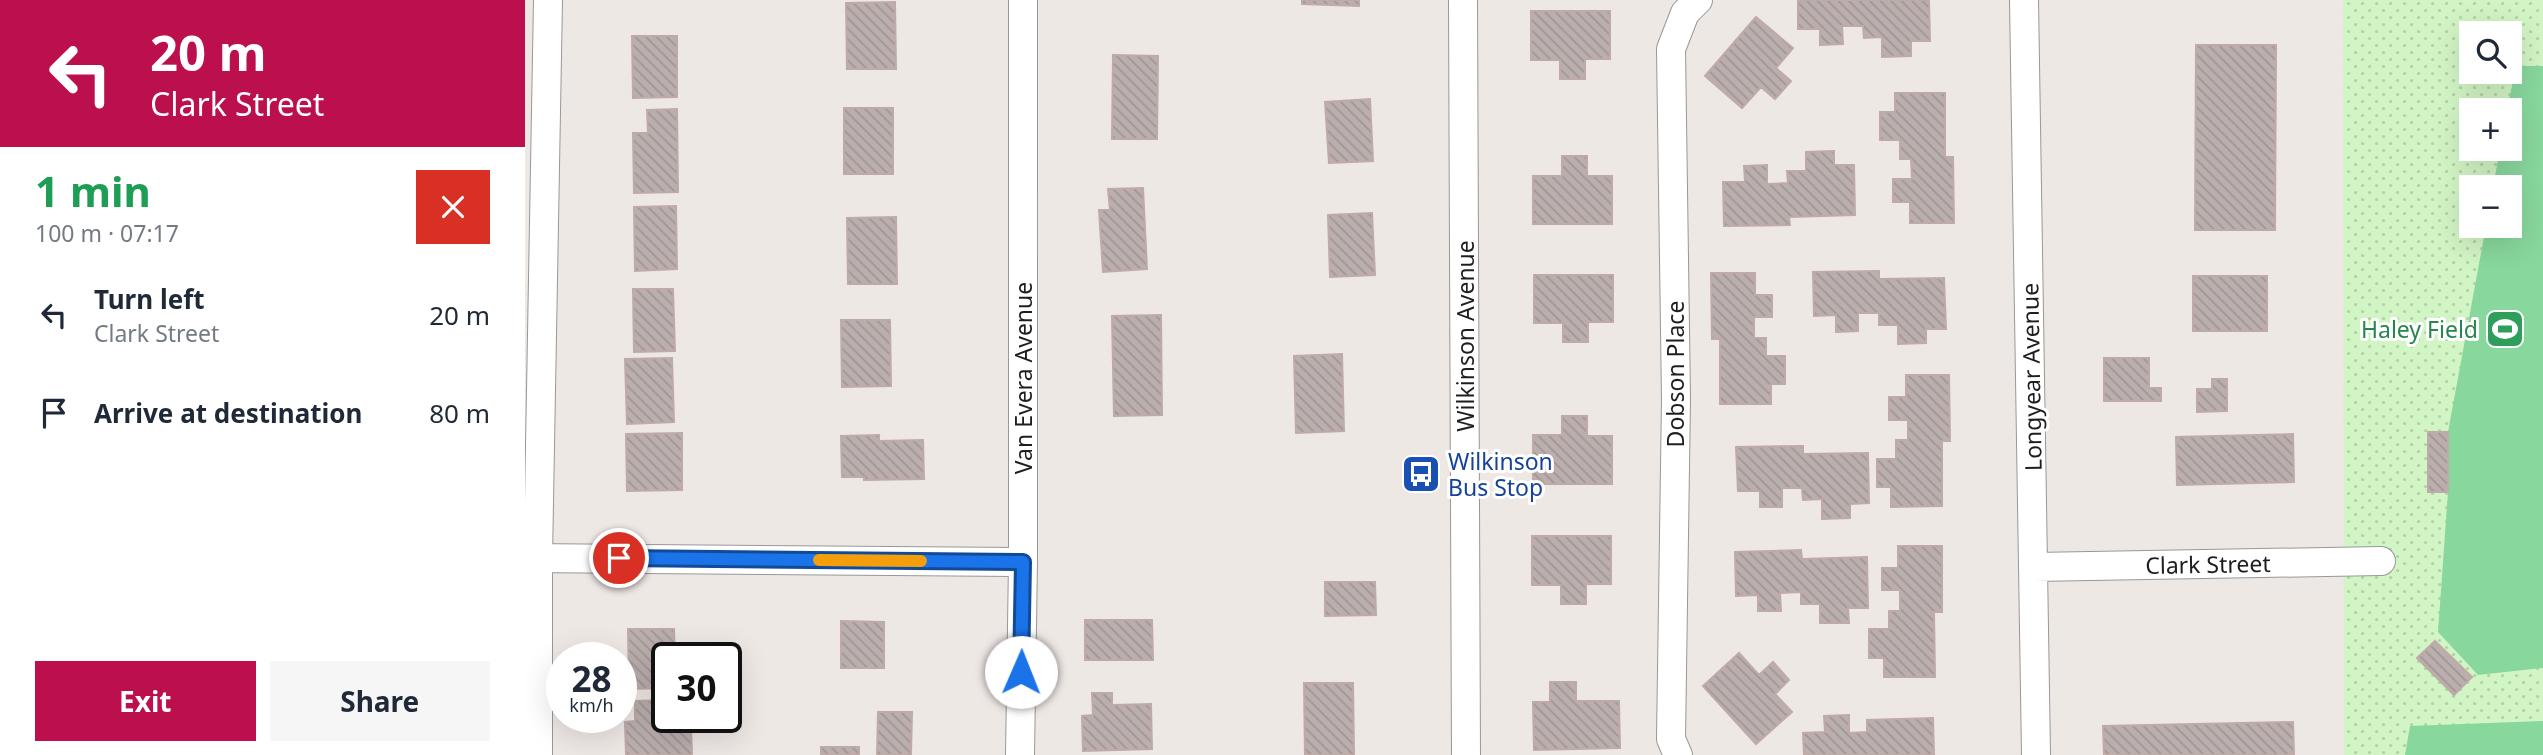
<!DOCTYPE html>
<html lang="en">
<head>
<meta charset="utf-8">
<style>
	body { margin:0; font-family:"Noto Sans",sans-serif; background:#f6f6f7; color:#1f2937; height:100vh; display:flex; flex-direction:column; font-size:26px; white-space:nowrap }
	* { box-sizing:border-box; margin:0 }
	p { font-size:23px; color:#747a83 }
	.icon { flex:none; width:38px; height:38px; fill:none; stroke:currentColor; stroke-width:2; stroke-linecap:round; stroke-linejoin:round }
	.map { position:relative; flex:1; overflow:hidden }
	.details { display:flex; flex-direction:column; background:#fff; width:525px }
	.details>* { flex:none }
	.top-card { background:#bc0f4d; color:#fff; overflow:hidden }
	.tools { position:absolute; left:1934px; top:21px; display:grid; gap:14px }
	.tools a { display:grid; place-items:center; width:63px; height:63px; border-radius:0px; background:#fff; box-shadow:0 7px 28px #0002; font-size:35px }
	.speed { position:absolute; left:21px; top:642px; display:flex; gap:14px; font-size:35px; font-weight:700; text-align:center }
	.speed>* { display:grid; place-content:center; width:91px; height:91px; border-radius:50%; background:#fff; box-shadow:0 7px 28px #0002; line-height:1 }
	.speed small { font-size:18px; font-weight:400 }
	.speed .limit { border:4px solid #111; border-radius:10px; background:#fff; color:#111 }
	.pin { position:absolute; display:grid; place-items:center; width:60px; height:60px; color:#fff; margin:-30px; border:4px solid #fff; border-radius:50%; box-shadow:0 2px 7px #0007 }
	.me { position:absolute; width:77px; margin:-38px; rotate:1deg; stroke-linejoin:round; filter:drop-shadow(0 0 5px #0008) }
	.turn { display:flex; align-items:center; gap:24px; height:147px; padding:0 35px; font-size:32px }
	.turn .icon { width:91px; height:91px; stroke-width:2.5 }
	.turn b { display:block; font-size:49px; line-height:60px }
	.round { display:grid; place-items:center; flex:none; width:74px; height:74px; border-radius:0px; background:#f6f6f7 }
	.overview { display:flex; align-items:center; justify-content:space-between; height:119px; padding:0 35px }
	h1 { font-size:42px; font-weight:700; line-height:52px; color:#1e9e55 }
	.action { display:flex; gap:14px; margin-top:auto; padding:14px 35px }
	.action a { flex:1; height:80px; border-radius:0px; background:#bc0f4d; color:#fff; font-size:28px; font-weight:700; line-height:80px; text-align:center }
	.action a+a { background:#f6f6f7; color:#1f2937 }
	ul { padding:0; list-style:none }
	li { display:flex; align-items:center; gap:21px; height:98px; padding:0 35px }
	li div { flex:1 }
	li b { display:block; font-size:26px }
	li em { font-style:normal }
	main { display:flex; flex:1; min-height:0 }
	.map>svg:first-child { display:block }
	.park { fill:url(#park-dots); fill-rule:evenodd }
	.pitch { fill:#88d79d }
	.building { fill:url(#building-back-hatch); stroke:#bfaaa8; stroke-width:2 }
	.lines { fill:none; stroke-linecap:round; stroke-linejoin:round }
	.minor-casing { stroke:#989898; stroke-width:30 }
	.minor { stroke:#fff; stroke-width:28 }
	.route-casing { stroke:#114b97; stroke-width:18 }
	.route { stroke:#1a73e8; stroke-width:12 }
	.slow { stroke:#f59e0b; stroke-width:12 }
	.labels { text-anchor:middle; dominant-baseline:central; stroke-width:6; stroke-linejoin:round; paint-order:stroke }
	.leisure-label { font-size:23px; fill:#27864d; stroke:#fff; text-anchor:end }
	.street-label { font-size:23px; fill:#1e1e1e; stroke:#fff }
	.transit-label { font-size:23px; fill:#164399; stroke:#fff; text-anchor:start }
</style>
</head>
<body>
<main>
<section class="details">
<div class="top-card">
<div class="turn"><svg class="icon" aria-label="left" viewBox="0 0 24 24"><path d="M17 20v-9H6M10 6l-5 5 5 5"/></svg><div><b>20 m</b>Clark Street</div></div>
</div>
<div class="overview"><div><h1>1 min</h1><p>100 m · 07:17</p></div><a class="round" style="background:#d93025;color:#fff"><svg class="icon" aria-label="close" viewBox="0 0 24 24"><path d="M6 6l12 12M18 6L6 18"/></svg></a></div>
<ul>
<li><svg class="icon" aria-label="left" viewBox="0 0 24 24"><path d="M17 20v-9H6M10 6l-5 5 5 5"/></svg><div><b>Turn left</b><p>Clark Street</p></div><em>20 m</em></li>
<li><svg class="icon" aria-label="arrive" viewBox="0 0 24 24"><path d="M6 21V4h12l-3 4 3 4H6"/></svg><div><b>Arrive at destination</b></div><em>80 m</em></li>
</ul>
<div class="action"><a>Exit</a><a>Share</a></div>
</section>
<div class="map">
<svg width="2018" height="755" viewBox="0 0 2018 755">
	<defs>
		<pattern id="park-dots" width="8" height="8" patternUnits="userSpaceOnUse" patternTransform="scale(1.75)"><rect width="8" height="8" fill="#d2f5c5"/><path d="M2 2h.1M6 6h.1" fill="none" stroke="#b4d2a9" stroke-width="1.8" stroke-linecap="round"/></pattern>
		<pattern id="building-back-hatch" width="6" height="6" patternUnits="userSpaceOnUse" patternTransform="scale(1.75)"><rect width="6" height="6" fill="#bbafae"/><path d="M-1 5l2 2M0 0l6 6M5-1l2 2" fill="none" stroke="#a09695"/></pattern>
	</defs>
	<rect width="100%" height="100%" fill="#eee8e5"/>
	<path class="park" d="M1818,0H2018V755H1819ZM1946,33H1984V72H1946ZM1946,110H1984V149H1946ZM1946,187H1984V226H1946Z"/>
	<path class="pitch" d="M1991,66H2018V668L1953,675L1913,632L1923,492V432L1961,226H1984V187H1968L1975,149H1984V110H1982Z
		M2018,721V755H1880L1885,726Z"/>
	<path class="building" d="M777,0H834V6L777,4Z
		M1273,0H1404L1405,41H1386V56L1357,57V37L1339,38L1338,26H1317L1318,44L1295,45V29H1273Z
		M370,2L371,69H322L321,3Z
		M1006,11H1085V59H1060V79H1035V60H1006Z
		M1231,17L1268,48L1251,68L1266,81L1250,99L1236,87L1217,108L1180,76Z
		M107,36H152V97L108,98Z
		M1671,45H1751L1750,230H1670Z
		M588,55L633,56L632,139H587Z
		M1370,93H1420V157H1428L1429,223H1385V202H1368V179H1387L1386,159H1375V140H1355V112H1370Z
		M845,99L848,161L804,163L800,102Z
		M319,108H368V174H319Z
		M152,109L153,192L109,193L108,133H123L122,110Z
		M1309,151V165H1329L1330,215L1264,217L1265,225L1199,226L1198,182H1220L1219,166L1242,165V184L1263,183L1262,171H1281V152Z
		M1037,156H1062V176H1087V224H1008V176H1037Z
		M618,188L622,269L578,272L574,210H585L583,189Z
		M151,206L152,269L110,271L109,207Z
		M847,213L850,275L805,277L803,215Z
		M371,217L372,284H323L322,218Z
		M1354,271V279L1419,278L1421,329H1401V343L1373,344V325H1354V313H1333V331L1311,332V315L1289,316L1288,272Z
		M1186,273H1230V295H1247V317H1229V338H1241V356H1260V384H1246V404H1195V339H1187Z
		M1009,275H1088V322H1063V342H1038V323H1009Z
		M1668,276H1742V331H1668Z
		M108,289H148L150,351L109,352Z
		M636,315L637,415L589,416L587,316Z
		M316,320H365L366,386L317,387Z
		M817,354L819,431L771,433L769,356Z
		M147,358L149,422L102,424L100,359Z
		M1579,358H1624V388H1636V401H1579Z
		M1381,375H1424L1425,441H1417V506L1366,507V487H1352V459H1371V440H1383V420H1364V397H1381Z
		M1687,379H1702V411L1672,412V389H1687Z
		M1037,416H1062V436H1087V484H1008V435H1037Z
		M1903,432H1923V492H1903Z
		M157,433V490L102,491L101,434Z
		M1768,434L1769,482L1652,485L1651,437Z
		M354,435V441L398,440L399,479L339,480V477H317L316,436Z
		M1278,446V454L1343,453L1344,503L1325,504V518L1297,519V499L1278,500L1277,488H1257V507H1235V491H1213L1211,447Z
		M1007,536H1086V584H1061V604H1036V585H1007Z
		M1373,546H1417V612H1409L1410,677H1359V658H1344V629H1364V611H1375V590H1357V568H1373Z
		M1276,550L1277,559L1342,557L1343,608H1323L1324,623H1295V604H1276V592L1255,593L1256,611H1233V595L1211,596L1210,552Z
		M800,582H850L851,615L800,616Z
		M560,620H627L628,660H560Z
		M316,621L359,622V668H316Z
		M103,629H149L150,658H142V688L104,689Z
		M1910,641L1947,677L1929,695L1892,658Z
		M1214,653L1234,675L1248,662L1264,680L1250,694L1267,712L1231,744L1178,686Z
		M1025,682H1051V701H1094L1095,748L1009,750L1008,702H1025Z
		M779,683H828L829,755H780Z
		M567,693H587V705L626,704L627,749L558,751L557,716L568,715Z
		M142,700V718H153V728H166L167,755H101L100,722L110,721V701Z
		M353,712H387L386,755H352Z
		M1324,715V733L1342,732V720L1408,718L1409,755H1279L1278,733L1300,732L1299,716Z
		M1768,722L1769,755H1579L1578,726Z
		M296,747H334V755H296Z"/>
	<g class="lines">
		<defs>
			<path id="minor" d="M938,0L941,755
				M1499,0L1511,755
				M0,558L498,562
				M1509,567L1856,561
				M13,755V558L23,0
				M495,755L498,562V0
				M1153,755L1146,739L1151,399L1146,49L1160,13L1173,0"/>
		</defs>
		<use href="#minor" class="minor-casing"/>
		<use href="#minor" class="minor"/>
	</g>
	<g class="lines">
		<defs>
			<path id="route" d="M94,558L498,562L496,672"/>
		</defs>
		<use href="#route" class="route-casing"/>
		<use href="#route" class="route"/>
		<path class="slow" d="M294,560L396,561"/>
	</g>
	<defs>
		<symbol id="stadium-square" viewBox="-11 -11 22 22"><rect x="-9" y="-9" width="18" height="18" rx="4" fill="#2e9e5b" stroke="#fff"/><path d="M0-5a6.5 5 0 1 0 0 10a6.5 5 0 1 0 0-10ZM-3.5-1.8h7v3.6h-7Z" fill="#fff"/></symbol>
		<symbol id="bus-square" viewBox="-11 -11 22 22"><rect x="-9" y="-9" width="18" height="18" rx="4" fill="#1a4fb4" stroke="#fff"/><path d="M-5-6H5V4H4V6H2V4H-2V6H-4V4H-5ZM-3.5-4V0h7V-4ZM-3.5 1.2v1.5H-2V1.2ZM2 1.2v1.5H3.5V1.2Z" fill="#fff"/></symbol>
	</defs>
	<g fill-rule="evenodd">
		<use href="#stadium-square" x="1958" y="307" width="44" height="44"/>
		<use href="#bus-square" x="874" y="452" width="44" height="44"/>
	</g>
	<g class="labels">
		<g class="leisure-label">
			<text x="1953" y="329">Haley Field</text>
		</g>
		<g class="street-label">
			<text transform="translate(940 336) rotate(-90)">Wilkinson Avenue</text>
			<text transform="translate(1150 374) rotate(-90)">Dobson Place</text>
			<text transform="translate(1506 377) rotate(-91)">Longyear Avenue</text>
			<text transform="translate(498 378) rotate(-90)">Van Evera Avenue</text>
			<text transform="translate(1683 564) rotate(-1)">Clark Street</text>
		</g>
		<g class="transit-label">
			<text x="923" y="461">Wilkinson<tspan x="923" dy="26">Bus Stop</tspan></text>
		</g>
	</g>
</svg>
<div class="tools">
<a><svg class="icon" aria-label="search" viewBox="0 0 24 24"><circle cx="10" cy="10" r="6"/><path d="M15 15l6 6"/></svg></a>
<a>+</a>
<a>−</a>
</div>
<div class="speed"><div>28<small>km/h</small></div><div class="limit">30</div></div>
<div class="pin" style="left:94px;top:558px;background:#d93025"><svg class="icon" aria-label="arrive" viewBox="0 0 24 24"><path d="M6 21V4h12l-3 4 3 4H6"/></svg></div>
<svg class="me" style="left:496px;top:672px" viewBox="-20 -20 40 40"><circle r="19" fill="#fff"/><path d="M0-13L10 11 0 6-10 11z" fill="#1a73e8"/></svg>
</div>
</main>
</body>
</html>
